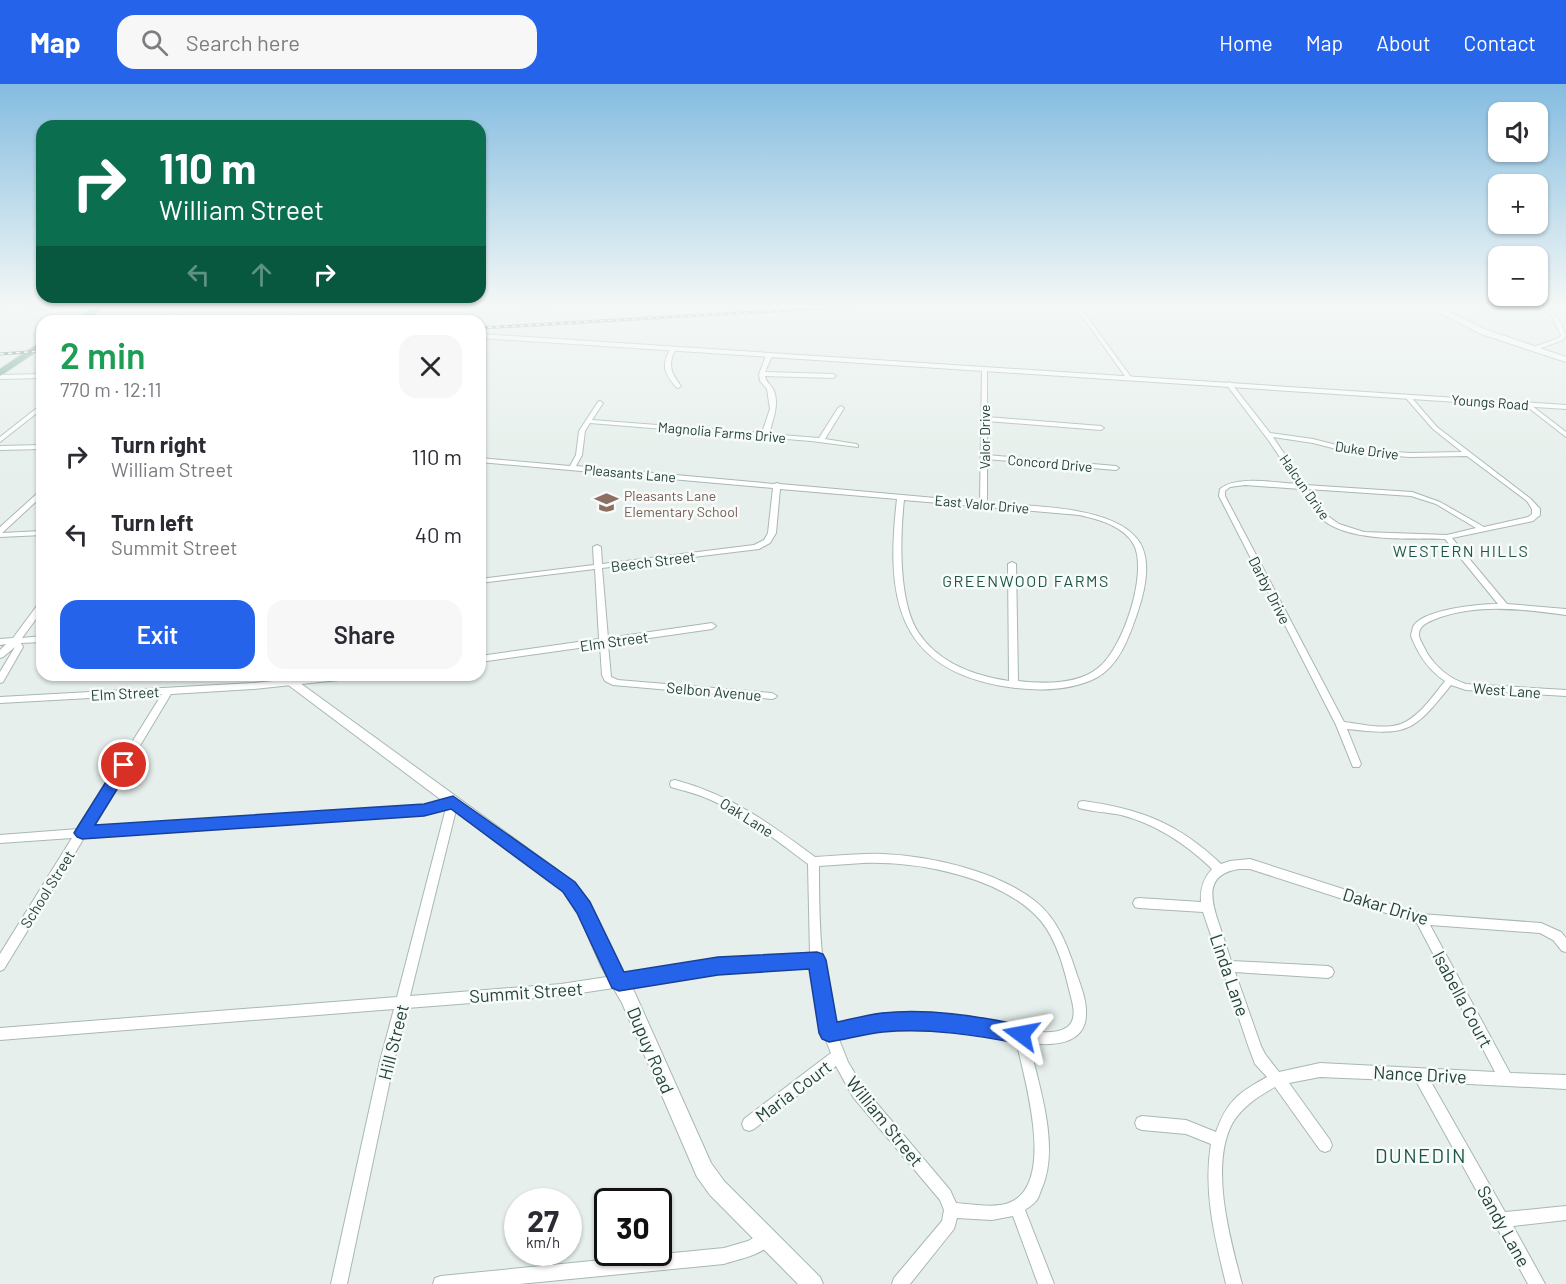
<!DOCTYPE html>
<html lang="en">
<head>
<meta charset="utf-8">
<style>
	body { margin:0; font-family:Barlow,sans-serif; background:#f7f7f7; color:#2b2b33; height:100vh; display:flex; flex-direction:column; font-size:22px; white-space:nowrap }
	* { box-sizing:border-box; margin:0 }
	p { font-size:20px; color:#7c7c81 }
	.icon { flex:none; width:33px; height:33px; fill:none; stroke:currentColor; stroke-width:2; stroke-linecap:round; stroke-linejoin:round }
	.map { position:relative; flex:1; overflow:hidden }
	.drawer { position:absolute; left:36px; top:231px; width:450px; height:366px; display:flex; flex-direction:column; background:#fff; border-radius:18px; box-shadow:0 2px 4px #0004 }
	.drawer>* { flex:none }
	.banner { position:absolute; left:36px; top:36px; width:450px; height:183px; border-radius:18px; box-shadow:0 2px 4px #0004; background:#0b6e4f; color:#fff; overflow:hidden }
	.buttons { position:absolute; left:1488px; top:18px; display:grid; gap:12px }
	.buttons a { display:grid; place-items:center; width:60px; height:60px; border-radius:12px; background:#fff; box-shadow:0 2px 4px #0004; font-size:30px }
	.speed { position:absolute; left:504px; top:1104px; display:flex; gap:12px; font-size:30px; font-weight:700; text-align:center }
	.speed>* { display:grid; place-content:center; width:78px; height:78px; border-radius:50%; background:#fff; box-shadow:0 2px 4px #0004; line-height:1 }
	.speed small { font-size:15px; font-weight:400 }
	.speed .limit { border:3px solid #111; border-radius:9px; background:#fff; color:#111 }
	.pin { position:absolute; display:grid; place-items:center; width:51px; height:51px; color:#fff; margin:-26px; border:3px solid #fff; border-radius:50%; box-shadow:0 2px 6px #0007 }
	.me { position:absolute; width:66px; margin:-33px; rotate:283deg; stroke-linejoin:round; filter:drop-shadow(0 0 4px #0008) }
	.turn { display:flex; align-items:center; gap:21px; height:126px; padding:0 24px; font-size:27px }
	.turn .icon { width:78px; height:78px; stroke-width:2.5 }
	.turn b { display:block; font-size:42px; line-height:51px }
	.lanes { display:flex; align-items:center; height:57px; padding:0 24px; background:#0003; justify-content:center; gap:30px; direction:ltr }
	.lanes .off { opacity:.35 }
	.round { display:grid; place-items:center; flex:none; width:63px; height:63px; border-radius:18px; background:#f7f7f7 }
	.summary { display:flex; align-items:center; justify-content:space-between; height:102px; padding:0 24px }
	h1 { font-size:36px; font-weight:600; line-height:45px; color:#1e9e55 }
	.primary-button { display:flex; gap:12px; margin-top:auto; padding:12px 24px }
	.primary-button a { flex:1; height:69px; border-radius:18px; background:#2563eb; color:#fff; font-size:24px; font-weight:600; line-height:69px; text-align:center }
	.primary-button a+a { background:#f7f7f7; color:#2b2b33 }
	ul { padding:0; list-style:none }
	li { display:flex; align-items:center; gap:18px; height:78px; padding:0 24px }
	li div { flex:1 }
	li b { display:block; font-size:22px }
	li em { font-style:normal }
	header { display:flex; align-items:center; gap:36px; box-sizing:border-box; height:84px; padding:0 30px; background:#2563eb; color:#fff }
	header strong { font-size:28px }
	nav { display:flex; gap:33px; margin-inline-start:auto; font-size:21px }
	.search { width:420px; height:54px; background:#f7f7f7; display:flex; align-items:center; gap:15px; box-sizing:border-box; padding:0 21px; border-radius:18px; color:#7c7c81; font-size:22px }
	.map>svg:first-child { display:block }
	.lines { fill:none; stroke-linecap:round; stroke-linejoin:round }
	.minor-casing { stroke:#a8b8b2; stroke-width:2 }
	.tertiary-casing { stroke:#a8b8b2; stroke-width:2 }
	.secondary-casing { stroke:#a4bbb3; stroke-width:2 }
	.primary-casing { stroke:#c2cac8; stroke-width:2 }
	.minor { fill:#fff; fill-rule:evenodd }
	.tertiary { fill:#fff; fill-rule:evenodd }
	.secondary { fill:#fff; fill-rule:evenodd }
	.primary { fill:#6aa596; fill-rule:evenodd }
	.rail-casing { stroke:#5f7d75; stroke-width:3 }
	.rail { stroke:#f7fbf9; stroke-width:1.5; stroke-dasharray:4; stroke-linecap:butt }
	.route { fill:#2563eb; stroke:#184099; stroke-width:1.5 }
	.labels { text-anchor:middle; dominant-baseline:central; stroke-width:5; stroke-linejoin:round; paint-order:stroke }
	.far-street-label { font-size:14px; fill:#24423a; stroke:#f7fbf9 }
	.far-education-label { font-size:14px; fill:#785e54; stroke:#f7fbf9; text-anchor:start }
	.street-label { font-size:15px; fill:#24423a; stroke:#f7fbf9 }
	.neighbourhood-label { font-size:16px; letter-spacing:1.5px; fill:#1f5548; stroke:#f7fbf9 }
	.near-street-label { font-size:18px; fill:#24423a; stroke:#f7fbf9 }
	.near-neighbourhood-label { font-size:20px; letter-spacing:1.5px; fill:#1f5548; stroke:#f7fbf9 }
</style>
</head>
<body>
<header>
<strong>Map</strong>
<div class="search"><svg class="icon" aria-label="search" viewBox="0 0 24 24"><circle cx="10" cy="10" r="6"/><path d="M15 15l6 6"/></svg>Search here</div>
<nav><a>Home</a><a>Map</a><a>About</a><a>Contact</a></nav>
</header>
<div class="map">
<svg width="1566" height="1200" viewBox="0 0 1566 1200">
	<rect width="100%" height="100%" fill="#e6efeb"/>
	<g class="lines">
		<defs>
			<path id="minor" d="M94,222V224H92L0,225V223Z
				M183,222H189L165,237H158Z
				M249,222H254L243,237H237Z
				M515,222L536,225L573,222L536,227Z
				M1075,222H1079L1131,293V295H1127Z
				M1536,222C1553,222 1561,237 1566,252L1563,256L1533,267L1530,265L1531,264L1559,254L1561,251L1551,231Z
				M68,235H78L81,237H65Z
				M673,263L676,265C667,280 671,289 681,302L678,304L676,303C664,289 661,281 671,264Z
				M769,270L772,272L765,288L833,290L836,292L833,294L765,292C766,299 770,299 773,305C780,319 773,335 769,350L819,354L838,324L841,322L844,324L825,355L856,360L858,361V363L811,357L590,339L585,347L582,371L576,382L774,400L777,399L780,400L980,418L982,285L987,284V333L1101,342L1104,344L1101,346L987,337V371L1116,382L1119,384L1116,386L987,375V419C1027,422 1118,421 1140,459C1152,479 1144,510 1137,530C1129,553 1119,582 1096,594C1068,608 1032,607 1002,602C894,583 886,509 897,415L780,405L776,449L770,459L759,465L602,484L608,554L712,539L716,542L712,545L608,560L611,593L618,596L772,609L777,612L775,614L772,615L613,601L605,597L602,591L600,561L480,578V572L599,555L595,485L480,499V495L594,481L593,463L597,461L601,463L602,480L754,461L764,456L768,449L773,404L480,378V374L570,382L576,371L579,347L598,318L600,317L603,319L592,336L762,349L770,325L767,305L760,297L759,290L766,272ZM904,416L1079,431C1098,435 1124,442 1134,461C1148,489 1123,565 1098,584C1077,601 1044,600 1018,597L1016,480L1012,478L1008,480L1009,597C975,592 938,579 918,548C898,516 900,452 904,416Z
				M42,290V294L0,295V291Z
				M1229,298L1231,299L1270,349L1313,355L1352,365L1410,369L1462,368L1433,345L1405,313L1410,312L1437,343L1531,415L1540,425V431L1533,437L1452,454L1507,520L1566,525V531C1523,525 1475,519 1433,536C1426,539 1418,543 1419,552C1420,557 1425,564 1427,569C1436,583 1450,595 1466,600L1566,606V612L1466,606L1451,601C1413,648 1409,652 1347,645L1361,680L1359,683H1353L1336,641L1219,412L1220,405C1236,391 1277,399 1298,400L1269,357L1226,300ZM1273,353L1313,359L1352,369L1410,373L1467,372L1527,417L1532,425V430L1528,433L1484,443L1440,418L1412,408L1305,401ZM1245,401L1301,405C1307,414 1312,424 1319,432C1343,459 1411,454 1445,455L1498,520C1480,520 1422,525 1413,543C1413,543 1411,551 1411,552C1418,570 1428,586 1445,597C1433,612 1419,633 1401,640C1384,646 1361,640 1344,638L1225,412V407L1230,403ZM1308,405L1411,412L1436,420L1476,444L1447,451L1364,448L1339,440L1325,430Z
				M1527,318L1566,348V353L1525,321L1524,320Z
				M42,320V325L0,358V353Z
				M42,361V365L0,366V362Z
				M42,406V412L2,449L42,447V451L0,453V443L40,407Z
				M42,518V527L22,554L42,552V558L21,559L23,563L3,598L0,599V588L15,563L3,573L0,574V566L6,560L0,561V555L13,554L39,519Z
				M329,591H362L358,594L253,605L171,610L90,745L424,722L453,714L457,715L458,718L410,912L561,900L718,876L810,871L808,780C777,757 746,732 711,716C698,710 685,707 671,703L670,700L671,697L675,696C731,711 769,739 815,773C838,772 861,769 883,770C931,772 997,787 1035,817C1058,835 1068,863 1077,891C1081,903 1087,917 1086,931C1085,961 1052,962 1029,959C1039,1002 1060,1062 1042,1104C1040,1108 1039,1114 1036,1117C1034,1120 1029,1123 1025,1126L1054,1200H1038L1013,1132L992,1136L957,1134L954,1145L910,1200H892L894,1194L942,1137L944,1126L940,1116L853,1013L836,982L754,1045L749,1047L744,1045L742,1040L744,1035L831,969L823,949L811,882L718,888L561,912L407,924L394,977L347,1200H331L380,977L394,925L0,956V944L397,913L446,724L424,730L84,754L4,885L0,887V870L72,754L0,759V751L78,745L162,610L0,619V613L253,599ZM863,779C919,777 1003,793 1041,837C1058,858 1065,888 1071,913C1074,924 1077,939 1064,945C1045,954 1009,942 988,938C978,935 967,935 957,934C933,932 908,930 884,932C867,934 851,938 835,941C820,890 819,836 819,782ZM892,944L969,947L1016,956C1024,994 1056,1097 1011,1118C997,1125 971,1120 956,1119L950,1106L863,1003L848,978L838,953L873,946Z
				M1083,717C1141,725 1178,739 1221,780L1230,777L1250,775L1421,830L1541,839L1561,848L1566,854V868L1562,867L1553,856L1540,849L1430,841L1510,989L1566,991V1005L1431,998L1505,1128L1566,1122V1136L1513,1142L1545,1200H1528L1416,997L1320,993L1289,999L1330,1056L1332,1061L1330,1066L1325,1068L1320,1066L1275,1003C1259,1012 1243,1022 1233,1038C1209,1081 1230,1155 1242,1200H1226C1215,1154 1203,1108 1211,1060L1186,1050L1142,1046L1137,1044L1135,1039L1137,1034L1142,1032L1186,1036L1216,1048C1227,1017 1238,1009 1267,993L1255,980L1249,964L1203,828L1139,824L1135,823L1133,819L1135,815L1139,814L1201,818C1200,805 1203,795 1212,785C1186,760 1156,740 1121,731C1107,728 1093,728 1079,724L1078,721L1079,718ZM1239,785H1250L1417,839L1495,988L1320,979L1279,988L1265,970L1261,962L1235,888L1328,894L1332,892L1334,888L1332,884L1328,882L1231,877C1227,864 1223,852 1219,840C1210,814 1205,790 1239,785Z
				M767,1146L772,1149L775,1154C768,1170 739,1175 724,1180L519,1200H433L435,1194L441,1192L724,1164L748,1157Z"/>
			<path id="tertiary" d="M299,222H305L293,237H286Z
				M480,250L1566,321V325L480,254Z
				M275,591H289L574,798L588,818L613,872L634,907L711,1079L724,1097L820,1193L823,1200H798L710,1111L697,1093L622,919L601,882L577,827L564,808Z"/>
			<path id="secondary" d="M1426,222H1436L1487,246L1566,273V278L1481,250Z"/>
			<path id="primary" d="M97,222H107L82,237H72Z
				M42,257V264L0,292V285Z"/>
		</defs>
		<use href="#minor" class="minor-casing"/>
		<use href="#tertiary" class="tertiary-casing"/>
		<use href="#secondary" class="secondary-casing"/>
		<use href="#primary" class="primary-casing"/>
		<use href="#minor" class="minor"/>
		<use href="#tertiary" class="tertiary"/>
		<use href="#secondary" class="secondary"/>
		<use href="#primary" class="primary"/>
		<defs>
			<path id="rail" d="M480,244L859,222
				M0,270L42,267"/>
		</defs>
		<use href="#rail" class="rail-casing"/>
		<use href="#rail" class="rail"/>
	</g>
	<linearGradient id="sky" x2="0" y2="1"><stop stop-color="#84bce0"/><stop offset="0.57" stop-color="#f4f8f6"/><stop offset="1" stop-color="#f4f8f6" stop-opacity="0"/></linearGradient>
	<rect width="1566" height="390" fill="url(#sky)"/>
	<path class="route" d="M124,675L129,677L132,681L95,741L424,720L453,712L575,798L590,818L624,888L718,873L817,868L823,870L826,876L837,938C852,935 867,931 882,929C928,924 976,932 1021,941L1028,944L1030,950L1028,957L1021,960C976,951 929,944 883,948C865,950 847,955 829,958L822,955L819,949L809,885L718,891L619,907L612,904L577,829L563,808L451,725L424,732L82,755L77,753L74,749L77,744L119,677Z"/>
	<defs>
		<symbol id="school-bare" viewBox="-9 -9 18 18"><path d="M0-5L7-2L0 1L-7-2ZM-4 1L0 2.5L4 1V4Q0 6-4 4Z" fill="#8d6e63" stroke="#f7fbf9" stroke-width="2.5" paint-order="stroke"/></symbol>
	</defs>
	<g fill-rule="evenodd">
		<use href="#school-bare" x="590" y="402" width="33" height="33"/>
	</g>
	<g class="labels">
		<g class="far-street-label">
			<text transform="translate(1490 318) rotate(4)">Youngs Road</text>
			<text transform="translate(722 348) rotate(5)">Magnolia Farms Drive</text>
			<text transform="translate(984 353) rotate(-90)">Valor Drive</text>
			<text transform="translate(1367 366) rotate(8)">Duke Drive</text>
			<text transform="translate(1050 379) rotate(5)">Concord Drive</text>
			<text transform="translate(630 389) rotate(5)">Pleasants Lane</text>
			<text transform="translate(1305 403) rotate(55)">Halcun Drive</text>
			<text transform="translate(982 420) rotate(5)">East Valor Drive</text>
		</g>
		<g class="far-education-label">
			<text x="624" y="411">Pleasants Lane<tspan x="624" dy="16">Elementary School</tspan></text>
		</g>
		<g class="street-label">
			<text transform="translate(653 477) rotate(-7)">Beech Street</text>
			<text transform="translate(1270 506) rotate(63)">Darby Drive</text>
			<text transform="translate(614 557) rotate(-8)">Elm Street</text>
			<text transform="translate(1507 606) rotate(4)">West Lane</text>
			<text transform="translate(714 607) rotate(5)">Selbon Avenue</text>
			<text transform="translate(125 609) rotate(-3)">Elm Street</text>
			<text transform="translate(747 733) rotate(32)">Oak Lane</text>
			<text transform="translate(47 805) rotate(-58)">School Street</text>
		</g>
		<g class="neighbourhood-label">
			<text x="1461" y="466">WESTERN HILLS</text>
			<text x="1026" y="496">GREENWOOD FARMS</text>
		</g>
		<g class="near-street-label">
			<text transform="translate(1386 822) rotate(17)">Dakar Drive</text>
			<text transform="translate(1230 891) rotate(71)">Linda Lane</text>
			<text transform="translate(526 908) rotate(-4)">Summit Street</text>
			<text transform="translate(1463 915) rotate(62)">Isabella Court</text>
			<text transform="translate(393 958) rotate(-76)">Hill Street</text>
			<text transform="translate(651 966) rotate(67)">Dupuy Road</text>
			<text transform="translate(1420 990) rotate(3)">Nance Drive</text>
			<text transform="translate(793 1007) rotate(-37)">Maria Court</text>
			<text transform="translate(885 1037) rotate(51)">William Street</text>
			<text transform="translate(1504 1142) rotate(61)">Sandy Lane</text>
		</g>
		<g class="near-neighbourhood-label">
			<text x="1421" y="1071">DUNEDIN</text>
		</g>
	</g>
</svg>
<div class="buttons">
<a><svg class="icon" aria-label="sound" viewBox="0 0 24 24"><path d="M4 9h4l5-4v14l-5-4H4zM17 9q2 3 0 6"/></svg></a>
<a>+</a>
<a>−</a>
</div>
<div class="speed"><div>27<small>km/h</small></div><div class="limit">30</div></div>
<div class="pin" style="left:124px;top:681px;background:#d93025"><svg class="icon" aria-label="arrive" viewBox="0 0 24 24"><path d="M6 21V4h12l-3 4 3 4H6"/></svg></div>
<svg class="me" style="left:1021px;top:950px" viewBox="-20 -20 40 40"><path d="M0-17L14 15 0 8-14 15z" fill="#2563eb" stroke="#fff" stroke-width="4"/></svg>
<div class="banner">
<div class="turn"><svg class="icon" aria-label="right" viewBox="0 0 24 24"><path d="M7 20v-9h11M14 6l5 5-5 5"/></svg><div><b>110 m</b>William Street</div></div>
<div class="lanes"><svg class="icon off" aria-label="left" viewBox="0 0 24 24"><path d="M17 20v-9H6M10 6l-5 5 5 5"/></svg><svg class="icon off" aria-label="ahead" viewBox="0 0 24 24"><path d="M12 20V5M6 11l6-6 6 6"/></svg><svg class="icon" aria-label="right" viewBox="0 0 24 24"><path d="M7 20v-9h11M14 6l5 5-5 5"/></svg></div>
</div>
<section class="drawer">
<div class="summary"><div><h1>2 min</h1><p>770 m · 12:11</p></div><a class="round"><svg class="icon" aria-label="close" viewBox="0 0 24 24"><path d="M6 6l12 12M18 6L6 18"/></svg></a></div>
<ul>
<li><svg class="icon" aria-label="right" viewBox="0 0 24 24"><path d="M7 20v-9h11M14 6l5 5-5 5"/></svg><div><b>Turn right</b><p>William Street</p></div><em>110 m</em></li>
<li><svg class="icon" aria-label="left" viewBox="0 0 24 24"><path d="M17 20v-9H6M10 6l-5 5 5 5"/></svg><div><b>Turn left</b><p>Summit Street</p></div><em>40 m</em></li>
</ul>
<div class="primary-button"><a>Exit</a><a>Share</a></div>
</section>
</div>
</body>
</html>
